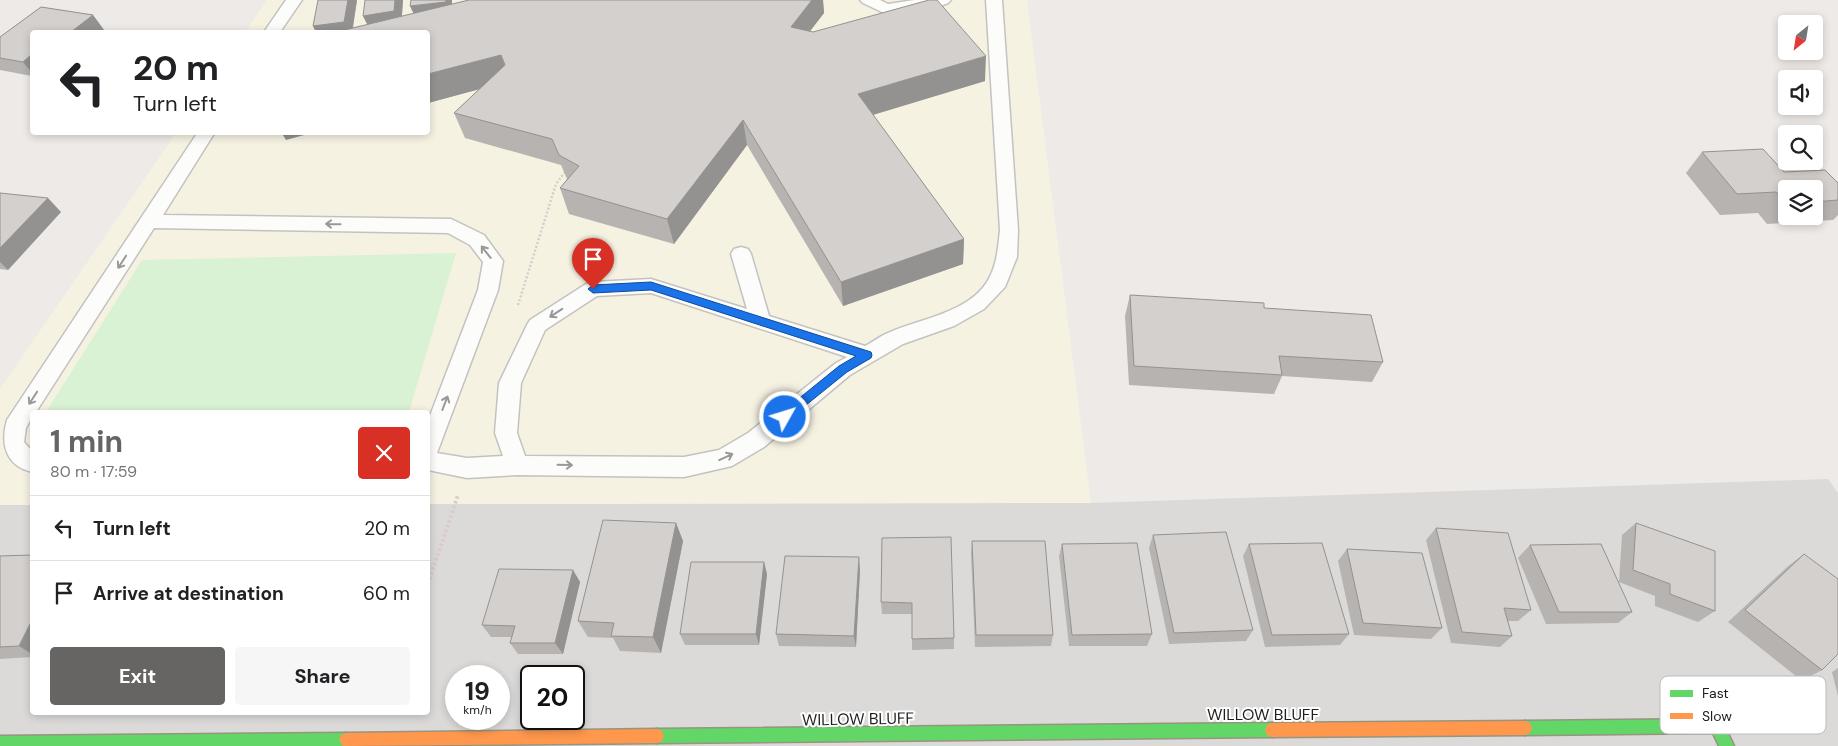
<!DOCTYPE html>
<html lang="en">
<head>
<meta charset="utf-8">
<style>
	body { margin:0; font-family:"DM Sans",sans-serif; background:#f6f6f6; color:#202124; height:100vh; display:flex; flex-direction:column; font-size:19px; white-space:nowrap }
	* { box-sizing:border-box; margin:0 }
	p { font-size:16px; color:#757577 }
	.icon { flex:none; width:28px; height:28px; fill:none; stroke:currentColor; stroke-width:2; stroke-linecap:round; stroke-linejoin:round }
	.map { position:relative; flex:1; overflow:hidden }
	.side { position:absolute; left:30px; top:410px; width:400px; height:305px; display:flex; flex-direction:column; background:#fff; border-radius:5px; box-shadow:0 2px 8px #0003 }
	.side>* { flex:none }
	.guide { position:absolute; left:30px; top:30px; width:400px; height:105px; border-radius:5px; box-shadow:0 2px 8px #0003; background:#fff; color:#202124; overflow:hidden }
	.needle { width:32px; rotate:210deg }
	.controls { position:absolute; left:1778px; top:15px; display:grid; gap:10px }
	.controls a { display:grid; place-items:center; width:45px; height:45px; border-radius:5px; background:#fff; box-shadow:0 2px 8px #0003; font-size:25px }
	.speed { position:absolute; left:445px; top:665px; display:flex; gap:10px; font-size:25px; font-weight:700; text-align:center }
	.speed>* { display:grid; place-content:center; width:65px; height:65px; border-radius:50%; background:#fff; box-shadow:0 2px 8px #0003; line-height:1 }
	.speed small { font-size:12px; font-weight:400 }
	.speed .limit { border:2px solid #111; border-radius:8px; background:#fff; color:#111 }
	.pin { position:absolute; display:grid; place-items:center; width:42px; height:42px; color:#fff; margin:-51px -21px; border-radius:50% 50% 50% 0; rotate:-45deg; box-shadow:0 0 5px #0007 }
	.pin .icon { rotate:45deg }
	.me { position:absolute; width:55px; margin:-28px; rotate:51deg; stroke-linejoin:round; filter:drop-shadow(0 0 4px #0008) }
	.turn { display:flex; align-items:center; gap:18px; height:105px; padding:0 20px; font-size:22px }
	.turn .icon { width:65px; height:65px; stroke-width:2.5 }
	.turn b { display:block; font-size:35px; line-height:42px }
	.round { display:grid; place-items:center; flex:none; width:52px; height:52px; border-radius:5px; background:#f6f6f6 }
	.overview { display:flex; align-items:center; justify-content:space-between; height:85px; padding:0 20px }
	h1 { font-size:30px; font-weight:700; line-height:38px; color:#666564 }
	.cta { display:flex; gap:10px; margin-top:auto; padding:10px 20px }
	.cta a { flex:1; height:58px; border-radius:5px; background:#666564; color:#fff; font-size:20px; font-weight:700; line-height:58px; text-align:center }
	.cta a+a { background:#f6f6f6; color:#202124 }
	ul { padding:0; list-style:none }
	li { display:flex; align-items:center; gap:15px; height:65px; padding:0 20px; border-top:1px solid #e0e0e0 }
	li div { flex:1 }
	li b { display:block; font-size:19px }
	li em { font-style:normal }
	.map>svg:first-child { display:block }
	.residential { fill:#dcdad8; fill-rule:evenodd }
	.education { fill:#f6f2e2 }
	.park { fill:#d8f2d3 }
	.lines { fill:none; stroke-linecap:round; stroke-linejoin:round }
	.lane-casing { stroke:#c4c2c1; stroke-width:3 }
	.fast-casing { stroke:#97947f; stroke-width:3 }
	.slow-casing { stroke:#97947f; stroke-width:3 }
	.path-far1 { stroke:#dacbcb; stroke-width:2.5; stroke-dasharray:2 2; stroke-linecap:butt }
	.path { stroke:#dacbcb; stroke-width:4; stroke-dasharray:2.5 2.5; stroke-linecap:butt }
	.lane { fill:#fcfcfb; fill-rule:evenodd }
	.fast { fill:#63d668; fill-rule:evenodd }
	.slow { fill:#ff974d; fill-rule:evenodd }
	.wall { fill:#b6b3b1; fill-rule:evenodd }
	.shaded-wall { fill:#949290 }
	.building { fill:#d4d0ce; stroke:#949290 }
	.oneway { stroke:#989898 }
	.route { fill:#1a73e8; stroke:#114b97 }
	.labels { text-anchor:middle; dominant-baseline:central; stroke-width:4; stroke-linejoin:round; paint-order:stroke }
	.near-street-label { font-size:16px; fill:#1e1e1e; stroke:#fff }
	.key { fill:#fff; stroke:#bcbcbc; stroke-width:1 }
	.key-label { font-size:14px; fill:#1e1e1e }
</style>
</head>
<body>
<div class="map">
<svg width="1838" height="746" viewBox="0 0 1838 746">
	<rect width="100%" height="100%" fill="#edeae7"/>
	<path class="residential" d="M1828,479L1838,493V746H0V505H32V712H428V504L1091,503ZM456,676H499V719H456ZM531,676H574V719H531Z"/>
	<path class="education" d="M267,0H1027L1091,503L428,504V412H32V505H0V389L176,133L428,132V32H245Z"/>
	<path class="park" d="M456,253L409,412H46L142,260Z"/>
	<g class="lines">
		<defs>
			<path id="lane" d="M286,0H302L280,32H264Z
				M860,0H880L888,4L914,0H951L948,3L943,5L886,14L863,3Z
				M986,0H1002L1018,230L1017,257L1005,287L984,309L954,326L903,344L850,375L764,447L732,466L684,477L517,475L467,478L428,470V421L478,290L483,262L470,245L448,233L154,228L36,412H32V417L26,428L24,442L32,451V472C6,466 0,444 7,420L198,132H215L163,215L451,219L484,235L503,261L498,290L437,453L467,458L503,456L495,433L499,383L527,325L530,320L586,284L593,282L651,279L747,309L731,254L734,249L741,247L748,249L751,254L769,316L865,346C873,342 880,336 888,333C918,319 968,313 987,282C997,266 998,248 1000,230ZM651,293L847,357L836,363L748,433L719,450L684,457L525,456L517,433L521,383L545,330L597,296Z"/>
			<path id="fast" d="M1717,719L1722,721L1734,746H1719L1713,733L1525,735L1520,733L1518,728L1520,723L1525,721Z
				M1272,723L1277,725L1279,730L1277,735L1272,737L657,743L652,741L650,736L652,731L657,729Z
				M346,733L351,735L353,740L349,746H0V736Z"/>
			<path id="slow" d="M1525,721L1530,723L1532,728L1530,733L1525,735L1272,737L1267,735L1265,730L1267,725L1272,723Z
				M657,729L662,731L664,736L662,741L657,743L343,746L339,740L341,735L346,733Z"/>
		</defs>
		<use href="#lane" class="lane-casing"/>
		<use href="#fast" class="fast-casing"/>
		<use href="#slow" class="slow-casing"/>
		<path class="path-far1" d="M518,305L556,184L565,172"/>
		<path class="path" d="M428,584L458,495"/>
		<use href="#lane" class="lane"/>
		<use href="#fast" class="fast"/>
		<use href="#slow" class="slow"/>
	</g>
	<path class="wall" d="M318,0H357L353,28L368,25L363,16L403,0L402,16L469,0H823L824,13L810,31L985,81L873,115L964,239L963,264L843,306L747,145L674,244L569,214L560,188L567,179L561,165L465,138L454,113L479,89L428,103V32H316L313,26Z
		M41,7L93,15L104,30L101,32H32V76L0,70V37Z
		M1702,152L1784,172L1838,183V215L1833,220L1767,224L1758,213L1720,215L1686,173ZM1786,189H1814V216H1786Z
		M0,193L61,212L8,270L0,269Z
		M1130,295L1264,308L1383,362L1372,382L1282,376L1274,394L1129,385L1125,316Z
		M676,523L683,541L661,653L620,651L613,638L588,637L578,621Z
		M1636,523L1715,611L1698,622L1655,606V596L1619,582L1622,535Z
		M1436,528L1531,610L1518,621H1508L1512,636L1500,647L1451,643L1426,540Z
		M1153,535L1253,630L1246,641L1169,644L1149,548Z
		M882,538L954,638V649L912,650V614H882L881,602Z
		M972,541L1053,635L1051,646L975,647L971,554Z
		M1062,544L1152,634L1147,646H1069L1059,556Z
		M1249,544L1349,634L1340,645L1265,647L1243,556Z
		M1530,545L1632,612L1618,623L1546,624L1518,558Z
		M1347,549L1442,628L1431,639L1354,635L1338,561Z
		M1804,554L1822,670L1802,681L1728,622L1787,567Z
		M32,555V657L0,659V556Z
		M764,562L767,574L759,645H685L680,634Z
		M573,570L580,582L563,654H518L510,643L512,637H491L482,625Z
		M860,570L856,647L779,646L776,634Z
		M1838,668V696L1832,672Z"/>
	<path class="shaded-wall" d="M348,0H357L352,32H316L313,26Z
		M395,0H403L401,26L370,30L363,16Z
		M446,0H452V16L417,21L410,6Z
		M812,0H823L824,13L794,52L791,27Z
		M93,15L104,30L101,32H71Z
		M32,54V73L23,62Z
		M501,55L510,81L428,103V74Z
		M986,56L985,81L859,119L858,94Z
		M743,120L747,145L674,244L667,219Z
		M281,132H315L286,140Z
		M48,198L61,212L8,270L0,262V248Z
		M964,239L963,264L843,306L841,282Z
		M676,523L683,541L661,653L653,637Z
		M859,557L860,570L856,647L854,636Z
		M764,562L767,574L759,645L756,634Z
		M573,570L580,582L563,654L555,643Z
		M32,620V654L19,646Z"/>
	<path class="building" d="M318,0H348L344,22L313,26Z
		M365,0H395L394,11L363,16Z
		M411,0H446V2L410,6Z
		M469,0H812L791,27L813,32L929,0H937L986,56L858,94L964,239L841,282L743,120L667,219L560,188L579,166L559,155L552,139L454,113L505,65L501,55L428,74V32H336Z
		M41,7L93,15L71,32H32V54L23,62L0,58V37Z
		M1763,149L1784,172L1825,170L1838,183V200L1814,202V189H1786V203L1776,192L1737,194L1702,152Z
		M0,193L48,198L0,248Z
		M1130,295L1264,303V308L1371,315L1383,362L1279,356L1282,375L1134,366Z
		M603,520L676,523L653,637L611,636L614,623L578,621Z
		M1636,523L1715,551V611L1670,594V584L1633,570Z
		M1436,528L1508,533L1531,610L1504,608L1512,636L1462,632Z
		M1226,532L1253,630L1174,633L1153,535Z
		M951,537L954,638L912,639V603L881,602L882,538Z
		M972,541H1045L1053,635H976Z
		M1137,543L1152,634L1072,635L1062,544Z
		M1322,543L1349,634L1272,635L1249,544Z
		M1601,544L1632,612H1559L1530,545Z
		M1347,549L1422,553L1442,628L1363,623Z
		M1804,554L1838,579V654L1822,670L1745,610Z
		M32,555V620L19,646L0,647V556Z
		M785,556L859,557L854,636L776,634Z
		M691,562H764L756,634H680Z
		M499,569L573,570L555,643H510L515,626L482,625Z"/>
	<defs><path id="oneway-shaft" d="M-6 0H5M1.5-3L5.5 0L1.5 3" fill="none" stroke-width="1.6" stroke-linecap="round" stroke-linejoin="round" transform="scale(1.25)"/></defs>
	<g class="oneway">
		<use href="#oneway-shaft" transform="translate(333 224) rotate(-179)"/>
		<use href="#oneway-shaft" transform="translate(486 252) rotate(-128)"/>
		<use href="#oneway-shaft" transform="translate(122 262) rotate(123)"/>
		<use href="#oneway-shaft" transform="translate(556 313) rotate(147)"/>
		<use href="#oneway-shaft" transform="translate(33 398) rotate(123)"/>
		<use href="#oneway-shaft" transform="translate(445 403) rotate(-69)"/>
		<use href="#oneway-shaft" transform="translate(726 457) rotate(-25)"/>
		<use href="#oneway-shaft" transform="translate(565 465) rotate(1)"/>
	</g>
	<path class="route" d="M651,282L871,352L872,355L871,358L847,372L785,422L781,420L779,417L781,413L839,366L856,356L651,290L593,293L588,289L593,285Z"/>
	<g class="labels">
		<g class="near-street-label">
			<text x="1263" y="714">WILLOW BLUFF</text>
			<text transform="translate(858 719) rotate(-1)">WILLOW BLUFF</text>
		</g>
	</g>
	<rect x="1660" y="676" width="166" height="58" rx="8" class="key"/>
	<rect x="1670" y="690" width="23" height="7" fill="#63d668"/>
	<rect x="1670" y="713" width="23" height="6" fill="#ff974d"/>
	<g class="key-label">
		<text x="1702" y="698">Fast</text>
		<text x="1702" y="721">Slow</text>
	</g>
</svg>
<div class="controls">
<a><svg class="needle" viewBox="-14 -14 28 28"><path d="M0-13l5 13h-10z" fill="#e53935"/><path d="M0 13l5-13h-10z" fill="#757577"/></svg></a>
<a><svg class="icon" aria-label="sound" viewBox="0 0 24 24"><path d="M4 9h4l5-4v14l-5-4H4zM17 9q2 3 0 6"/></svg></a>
<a><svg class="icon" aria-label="search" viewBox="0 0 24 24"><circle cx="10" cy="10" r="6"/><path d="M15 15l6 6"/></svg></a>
<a><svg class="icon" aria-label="layers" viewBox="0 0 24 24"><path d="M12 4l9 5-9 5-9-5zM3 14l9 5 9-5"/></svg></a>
</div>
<div class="speed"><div>19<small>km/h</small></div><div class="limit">20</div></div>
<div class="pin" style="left:593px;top:289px;background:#d93025"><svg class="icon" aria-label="arrive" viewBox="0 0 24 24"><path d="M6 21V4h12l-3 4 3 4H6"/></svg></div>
<svg class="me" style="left:785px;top:417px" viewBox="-20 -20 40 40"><circle r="17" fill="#1a73e8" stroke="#fff" stroke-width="3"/><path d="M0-11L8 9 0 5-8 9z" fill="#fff"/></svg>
<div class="guide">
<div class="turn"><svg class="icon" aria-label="left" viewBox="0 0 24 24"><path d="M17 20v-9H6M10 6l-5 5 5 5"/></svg><div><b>20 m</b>Turn left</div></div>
</div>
<section class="side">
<div class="overview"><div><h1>1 min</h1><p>80 m · 17:59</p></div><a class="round" style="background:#d93025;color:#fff"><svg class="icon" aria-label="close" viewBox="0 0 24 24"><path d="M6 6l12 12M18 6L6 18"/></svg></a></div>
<ul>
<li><svg class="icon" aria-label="left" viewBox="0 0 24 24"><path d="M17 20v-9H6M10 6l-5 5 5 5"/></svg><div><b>Turn left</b></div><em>20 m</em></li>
<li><svg class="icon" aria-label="arrive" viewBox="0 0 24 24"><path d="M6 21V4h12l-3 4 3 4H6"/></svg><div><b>Arrive at destination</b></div><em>60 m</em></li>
</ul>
<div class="cta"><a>Exit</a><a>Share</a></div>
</section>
</div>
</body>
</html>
